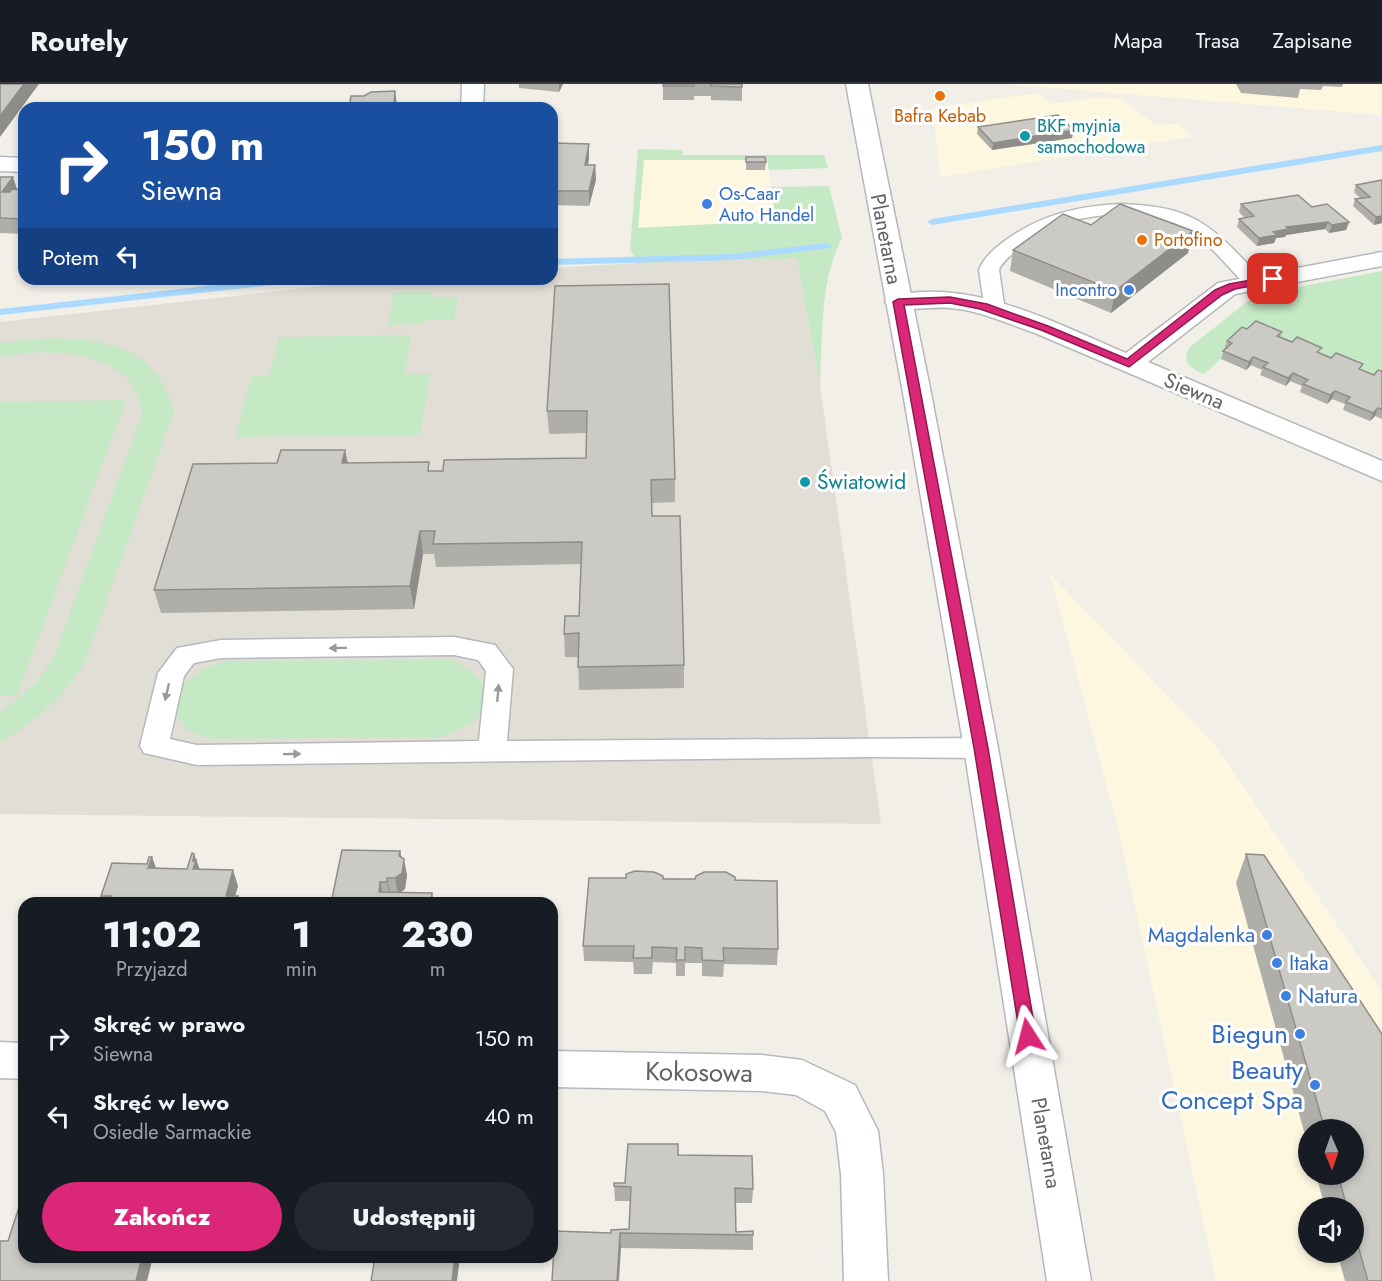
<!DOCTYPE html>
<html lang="pl">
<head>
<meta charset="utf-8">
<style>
	body { margin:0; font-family:Jost,sans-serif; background:#242831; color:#f1f3f6; height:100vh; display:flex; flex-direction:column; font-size:22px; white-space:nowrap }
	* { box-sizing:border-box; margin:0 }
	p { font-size:20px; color:#9ea1a6 }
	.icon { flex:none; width:33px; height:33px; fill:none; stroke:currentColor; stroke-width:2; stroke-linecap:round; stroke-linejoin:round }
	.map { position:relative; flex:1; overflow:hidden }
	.panel { position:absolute; left:18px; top:813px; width:540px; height:366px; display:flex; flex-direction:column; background:#171b24; border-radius:18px; box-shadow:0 3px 9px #0003 }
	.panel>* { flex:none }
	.guide { position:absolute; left:18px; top:18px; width:540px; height:183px; border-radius:18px; box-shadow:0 3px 9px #0003; background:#1a4fa0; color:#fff; overflow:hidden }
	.needle { width:39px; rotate:178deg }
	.fabs { position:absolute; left:1298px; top:1035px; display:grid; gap:12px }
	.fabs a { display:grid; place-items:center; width:66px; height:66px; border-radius:50%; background:#171b24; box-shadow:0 3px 9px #0003; font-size:30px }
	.pin { position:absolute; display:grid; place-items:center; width:51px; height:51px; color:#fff; margin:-26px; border-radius:12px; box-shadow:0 3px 9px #0006 }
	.me { position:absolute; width:66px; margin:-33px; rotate:351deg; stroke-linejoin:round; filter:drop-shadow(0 0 4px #0008) }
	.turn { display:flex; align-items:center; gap:21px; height:126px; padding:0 24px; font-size:27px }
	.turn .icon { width:78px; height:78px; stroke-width:2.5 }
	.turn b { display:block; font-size:42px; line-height:51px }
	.then { display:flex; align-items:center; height:57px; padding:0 24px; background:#0003; gap:12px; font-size:22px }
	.eta { display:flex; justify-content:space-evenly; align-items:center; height:102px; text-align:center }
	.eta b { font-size:36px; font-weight:800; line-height:42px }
	.button { display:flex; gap:12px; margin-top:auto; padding:12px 24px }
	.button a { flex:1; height:69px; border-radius:36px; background:#db2777; color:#fff; font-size:24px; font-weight:800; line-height:69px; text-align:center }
	.button a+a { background:#242831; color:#f1f3f6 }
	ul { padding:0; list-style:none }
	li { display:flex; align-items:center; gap:18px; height:78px; padding:0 24px }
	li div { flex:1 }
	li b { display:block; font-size:22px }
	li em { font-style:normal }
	header { display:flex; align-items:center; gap:36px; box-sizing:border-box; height:84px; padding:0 30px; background:#171b24; border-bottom:2px solid #363941 }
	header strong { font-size:28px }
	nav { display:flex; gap:33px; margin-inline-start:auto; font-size:21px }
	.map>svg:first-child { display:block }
	.commercial { fill:#fef7e0; fill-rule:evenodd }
	.education { fill:#e1ded6 }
	.green { fill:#c5e8c5 }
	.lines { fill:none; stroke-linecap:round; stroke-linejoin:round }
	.stream { fill:#aadaff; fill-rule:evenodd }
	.service-casing { stroke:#b5b8bc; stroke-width:3 }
	.minor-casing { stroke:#b5b8bc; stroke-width:3 }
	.tertiary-casing { stroke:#b5b8bc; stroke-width:3 }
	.service { fill:#fff; fill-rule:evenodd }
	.minor { fill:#fff; fill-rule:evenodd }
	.tertiary { fill:#fff; fill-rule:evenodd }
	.wall { fill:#afaea9 }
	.shaded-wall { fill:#8f8d8a }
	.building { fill:#cccac5; stroke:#8f8d8a; stroke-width:1.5 }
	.oneway { fill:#979a9d }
	.route { fill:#db2777; stroke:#8e194d; stroke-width:1.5 }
	.food-dot { fill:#e8710a; stroke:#fff; stroke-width:2 }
	.culture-dot { fill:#0f9aa8; stroke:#fff; stroke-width:2 }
	.shop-dot { fill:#3f7fe0; stroke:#fff; stroke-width:2 }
	.labels { text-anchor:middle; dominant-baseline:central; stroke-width:6; stroke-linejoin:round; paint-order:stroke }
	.far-food-label { font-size:18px; fill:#c56008; stroke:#fff }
	.far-culture-label { font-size:18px; fill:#0d838f; stroke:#fff; text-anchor:start }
	.far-shop-label { font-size:18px; fill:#366cbe; stroke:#fff; text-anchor:start }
	.street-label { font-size:21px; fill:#5f6368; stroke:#fff }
	.culture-label { font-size:21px; fill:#0d838f; stroke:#fff; text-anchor:start }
	.shop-label { font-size:21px; fill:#366cbe; stroke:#fff; text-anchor:start }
	.near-shop-label { font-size:26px; fill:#366cbe; stroke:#fff; text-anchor:end }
	.near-street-label { font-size:26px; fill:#5f6368; stroke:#fff }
</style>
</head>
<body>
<header>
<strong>Routely</strong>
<nav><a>Mapa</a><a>Trasa</a><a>Zapisane</a></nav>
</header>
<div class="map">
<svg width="1382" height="1197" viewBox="0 0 1382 1197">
	<rect width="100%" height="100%" fill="#f1efe8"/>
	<path class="commercial" d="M1004,0H1382V31Z
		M1040,9L1052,20L1104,13L1123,16L1155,41L1179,40L1192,53L940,93L933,24Z
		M644,76H767L776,137L638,144Z
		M1050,490L1217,663L1382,908V1197H1216L1118,744ZM1308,1046H1353V1090H1308ZM1308,1124H1353V1168H1308Z"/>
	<path class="education" d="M797,174L820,301L881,740L0,730V238L385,195H552V184L638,179Z"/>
	<path class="green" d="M638,65L683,66L682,71H824L828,84L769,86L767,76H644L638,144L776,137L771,103L829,102L842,154C819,199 823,252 820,301L797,174L638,179L630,165Z
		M1382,187V297L1230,267L1204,290C1191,285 1180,277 1190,263L1248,217L1291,208L1288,205Z
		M394,208H433V213H458L454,236H425V240L388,241Z
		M411,251L405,290H430L420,351L235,353L252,292H269L279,253Z
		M31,255C92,252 157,257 174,327L86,575C66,611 36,638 0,658V629L38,597L54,573L142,330C137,265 49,263 0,273V259Z
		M126,316L17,612H0V318Z
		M453,576L473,588L485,601C485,638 472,640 441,653L211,655C204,652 191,650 186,644C181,639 177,630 176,623C175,597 201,587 222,577Z"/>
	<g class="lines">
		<path class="stream" d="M1382,61V67L932,141L927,138L932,135Z
			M826,159L832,162L830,164L733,176L552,181V175L733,170Z
			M269,195H306L300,198L0,231V225Z"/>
		<defs>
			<path id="service" d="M1120,120C1176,122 1200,130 1239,171C1247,180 1257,188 1264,198L1261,202H1247C1226,182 1206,153 1179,141C1144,126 1091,128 1057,142C1044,147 1032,155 1021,163C1013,170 1003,176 999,186L1005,227L1002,231L995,233L988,231L985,227L979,186C984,173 995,164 1006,156C1041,131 1077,122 1120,120Z
				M454,553L495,561L513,585L507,657L981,654L991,657L995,664L991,671L981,674L870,673L197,681L144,669L140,662L158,589L177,564L221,556ZM454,571L478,576L486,587L479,657L197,661L170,655L184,592L194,579L221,574Z"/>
			<path id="minor" d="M462,0H484L483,24H461Z
				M0,73L24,74V88L0,87Z
				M1382,168V182L1235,210L1148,278L1382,377V397L1035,249C1008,240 979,226 950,224C930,222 909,228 889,223L885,218L889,213C970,192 1054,239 1126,269L1218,199Z
				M0,958L24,959V995L0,994Z
				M552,967L761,971L802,976L855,1001L878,1047L883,1090L888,1197H844L841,1090L836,1048L825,1027L796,1011L761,1007L552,1003Z"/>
			<path id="tertiary" d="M846,0H868L931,309L998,664L1091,1197H1047L964,664L903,309Z"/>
		</defs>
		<use href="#service" class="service-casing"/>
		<use href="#minor" class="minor-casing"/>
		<use href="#tertiary" class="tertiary-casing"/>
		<use href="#service" class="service"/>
		<use href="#minor" class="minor"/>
		<use href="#tertiary" class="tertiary"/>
	</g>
	<path class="wall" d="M519,0H563L559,8L519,4Z
		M663,0H742V17L711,16V12H694V16H663Z
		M1236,0H1343L1342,3L1323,2L1321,6L1300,5L1298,14L1241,9Z
		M978,43L1072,54L992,66L977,50Z
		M552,59L589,60V74L588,81H595L596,96L589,122L552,121Z
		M746,73L766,78L765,86H746Z
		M0,93L17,105L24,106V150L0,149Z
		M1382,96V139L1374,141L1353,122L1355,115L1360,114L1354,108L1356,101Z
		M1241,120L1312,123L1349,138L1346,146L1329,149L1325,145L1286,151L1285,153L1276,154L1274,159L1257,162L1237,143L1239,135L1245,134L1239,128Z
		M1091,141L1188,169L1111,229L1010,187L1013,166Z
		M555,202L675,395V418L652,419V432L684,581V604L579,606L578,573H565L564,550L579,532L581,480L436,483L434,470H423L414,525L161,529L154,506L277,379L345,366L348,379L430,387H443L586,374L587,349L549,350L547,327Z
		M1247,245L1282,248L1280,253L1374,291L1382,287V335L1375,332L1370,337L1343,326L1345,320L1332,315L1327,320L1300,308L1302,302L1290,297L1286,302L1260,291L1262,286L1251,281L1246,286L1221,275L1227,257Z
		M400,767L407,791L405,805L400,809L331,819Z
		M194,770L199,785L238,802L235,812L240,819H104L101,812L157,784L187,785Z
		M1246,770L1264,771L1382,950V1197H1345L1337,1168H1353V1124H1325L1316,1090H1353V1046H1308V1062L1236,799Z
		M626,794L735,796L778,865L777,881L724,880L723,893L702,892V879H685V892H676V879L653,878L652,890H634L633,878L584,877L583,862Z
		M678,1071L753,1105L752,1119H735L736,1148L753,1151V1166L621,1164L611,1149L629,1145L630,1117H615L614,1099H625Z"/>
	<path class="shaded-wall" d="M24,0H39L0,53V32Z
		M559,0H563L559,8Z
		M395,7L397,21V24H394Z
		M1074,46L1072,54L992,66L993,59Z
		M589,60V74L586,96L585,81Z
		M595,81L596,96L589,122V107Z
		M13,93L18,108L7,123L2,108Z
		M1382,132V139L1374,141L1376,133Z
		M1328,138L1325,145L1286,151L1285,153L1276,154L1274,159L1257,162L1259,154L1273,148L1286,143Z
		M1349,138L1346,146L1329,149L1332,141Z
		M1193,147L1188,169L1111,229L1115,207Z
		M1253,273L1251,281L1246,286L1249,278Z
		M1293,289L1290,297L1286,302L1288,294Z
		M1335,307L1332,315L1327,320L1330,311Z
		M1378,324L1375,332L1370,337L1373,329Z
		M345,366L349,388L342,379Z
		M420,447L423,470L414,525L410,502Z
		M400,767L403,782L404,775L407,791L405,805L398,810L395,794Z
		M194,770L200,786L193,785V777Z
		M152,773L158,789L148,784Z
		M233,786L238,802L233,819L226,812Z
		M387,794L390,810V814L387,798Z
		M380,798L384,814L379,808Z
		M432,809L434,819H431Z
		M620,1149L621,1164L619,1197H617Z
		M142,1173H153L147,1197H136Z
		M455,1173H460L457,1197H452Z"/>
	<path class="building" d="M0,0H24L0,32Z
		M663,0H694V2H663Z
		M711,0H742V3L711,2Z
		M395,7L394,24H349L351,12H364L371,8Z
		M1058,31L1074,46L993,59L978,43Z
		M552,59L589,60L585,81H595L589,107H552Z
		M746,73H765L766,78H746Z
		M0,93H13L2,108H10L12,105L24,106V135L0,134Z
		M1382,96V132L1376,133L1355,115L1370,113L1356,101Z
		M1298,111L1312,123L1327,120L1349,138L1332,141L1328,138L1286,143L1288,145L1273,148L1277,151L1259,154L1239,135L1254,132L1241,120Z
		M1120,120L1193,147L1115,207L1013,166L1063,130L1091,141Z
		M669,200L675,395L651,396L652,432H680L684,581L578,583L579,549L564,550L565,532H579L582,458L433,460L435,447H420L410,502L154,506L193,380L277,379L281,366H345L342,379L429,378L428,387H443L444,376L586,374L587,327H547L555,202Z
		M1256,237L1282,248L1277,252L1292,258L1297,253L1322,264L1317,268L1331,274L1336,269L1363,280L1359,285L1374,291L1378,286L1382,287V325L1378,324L1373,329L1346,318L1350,313L1335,307L1330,311L1303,300L1308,296L1293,289L1288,294L1263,283L1268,279L1253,273L1249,278L1223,267L1232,259L1227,257L1242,243L1247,245Z
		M342,766L400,767L399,772L404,775L402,789L395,794H387V798H380L379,808L432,809L431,819H331Z
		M192,769L194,770L193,777L196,776L193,785L233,786L226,812H238L236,819H109L111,812H101L112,779L147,780L149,773H152L148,784L187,785Z
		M1246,770L1264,771L1382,950V1197H1368L1353,1144V1124H1347L1338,1090H1353V1046H1325Z
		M635,787L654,788L663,792V795H695L696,792L704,788H726L735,793V796L777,797L778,865L723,864L724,877L702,876V864L685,863V876H676L677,864L652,863V874H633L634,862H583L589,794H626V790Z
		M628,1060H678V1071L752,1072L753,1105L735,1104L736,1148L753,1147V1151L620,1149L617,1197H552L555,1147L611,1149V1146L629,1145L631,1103L614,1102V1099H625Z
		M24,1108V1173H142L136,1197H0V1157H8Z
		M375,1173H455L452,1197H371Z"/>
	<defs><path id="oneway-solid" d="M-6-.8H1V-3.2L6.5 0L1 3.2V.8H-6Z" transform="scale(1.5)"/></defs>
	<g class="oneway">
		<use href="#oneway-solid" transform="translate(338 564) rotate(179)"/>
		<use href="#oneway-solid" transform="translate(167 608) rotate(103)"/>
		<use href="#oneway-solid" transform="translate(498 609) rotate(-85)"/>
		<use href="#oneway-solid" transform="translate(292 670) rotate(-1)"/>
	</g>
	<path class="route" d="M1273,192L1277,193V197L1235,205L1222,211L1129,283L1041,246L980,225L950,219L904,221L988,664L1036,952L1034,957L1028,959L1022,957L1020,952L974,664L893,218L898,215L950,213L987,220L1048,242L1127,275L1215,206L1229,200Z"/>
	<g class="food-dot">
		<circle cx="940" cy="12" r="6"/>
		<circle cx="1142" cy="156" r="6"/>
	</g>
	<g class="culture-dot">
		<circle cx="1025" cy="52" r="6"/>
		<circle cx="805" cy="398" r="6"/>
	</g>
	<g class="shop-dot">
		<circle cx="707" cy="120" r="6"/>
		<circle cx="1129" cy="206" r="6"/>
		<circle cx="1267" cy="851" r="6"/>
		<circle cx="1277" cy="879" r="6"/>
		<circle cx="1286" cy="912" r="6"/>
		<circle cx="1300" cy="950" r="6"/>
		<circle cx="1315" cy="1001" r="6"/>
	</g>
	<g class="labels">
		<g class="far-food-label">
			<text x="940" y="32">Bafra Kebab</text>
			<text x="1154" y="156" text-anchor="start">Portofino</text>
		</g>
		<g class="far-culture-label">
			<text x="1037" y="42">BKF myjnia<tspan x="1037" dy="21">samochodowa</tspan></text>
		</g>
		<g class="far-shop-label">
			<text x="719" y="110">Os-Caar<tspan x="719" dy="21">Auto Handel</tspan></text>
			<text x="1117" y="206" text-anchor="end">Incontro</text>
		</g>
		<g class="street-label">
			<text transform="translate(886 155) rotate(79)">Planetarna</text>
			<text transform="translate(1194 307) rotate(23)">Siewna</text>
			<text transform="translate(1046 1059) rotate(80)">Planetarna</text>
		</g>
		<g class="culture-label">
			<text x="817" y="398">Światowid</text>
		</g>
		<g class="shop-label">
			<text x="1255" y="851" text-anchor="end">Magdalenka</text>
			<text x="1289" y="879">Itaka</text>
			<text x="1298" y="912">Natura</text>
		</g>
		<g class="near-shop-label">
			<text x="1288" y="950">Biegun</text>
			<text x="1303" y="986">Beauty<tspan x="1303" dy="30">Concept Spa</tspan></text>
		</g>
		<g class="near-street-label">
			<text transform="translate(699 988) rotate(1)">Kokosowa</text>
		</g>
	</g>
</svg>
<div class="fabs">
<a><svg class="needle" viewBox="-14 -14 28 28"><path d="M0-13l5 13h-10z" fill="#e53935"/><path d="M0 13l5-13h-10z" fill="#9ea1a6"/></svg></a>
<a><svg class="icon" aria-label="sound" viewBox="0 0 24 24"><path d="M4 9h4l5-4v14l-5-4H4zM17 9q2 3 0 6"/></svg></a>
</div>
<div class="pin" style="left:1273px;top:195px;background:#d93025"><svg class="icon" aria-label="arrive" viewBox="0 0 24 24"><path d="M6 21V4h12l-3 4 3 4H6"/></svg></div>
<svg class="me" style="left:1028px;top:952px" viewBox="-20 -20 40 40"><path d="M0-17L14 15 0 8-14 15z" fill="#db2777" stroke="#fff" stroke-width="4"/></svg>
<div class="guide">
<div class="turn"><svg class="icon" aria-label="right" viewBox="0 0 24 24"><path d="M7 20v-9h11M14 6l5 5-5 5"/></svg><div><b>150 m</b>Siewna</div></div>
<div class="then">Potem<svg class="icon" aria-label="left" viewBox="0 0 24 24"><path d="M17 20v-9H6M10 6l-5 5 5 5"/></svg></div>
</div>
<section class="panel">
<div class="eta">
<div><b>11:02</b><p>Przyjazd</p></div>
<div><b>1</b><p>min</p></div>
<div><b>230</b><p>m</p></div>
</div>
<ul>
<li><svg class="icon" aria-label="right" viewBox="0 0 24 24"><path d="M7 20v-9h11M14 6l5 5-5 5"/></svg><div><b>Skręć w prawo</b><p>Siewna</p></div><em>150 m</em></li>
<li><svg class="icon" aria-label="left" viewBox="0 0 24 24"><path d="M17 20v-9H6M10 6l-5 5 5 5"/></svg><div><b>Skręć w lewo</b><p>Osiedle Sarmackie</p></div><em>40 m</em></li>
</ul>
<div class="button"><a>Zakończ</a><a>Udostępnij</a></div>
</section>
</div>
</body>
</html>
